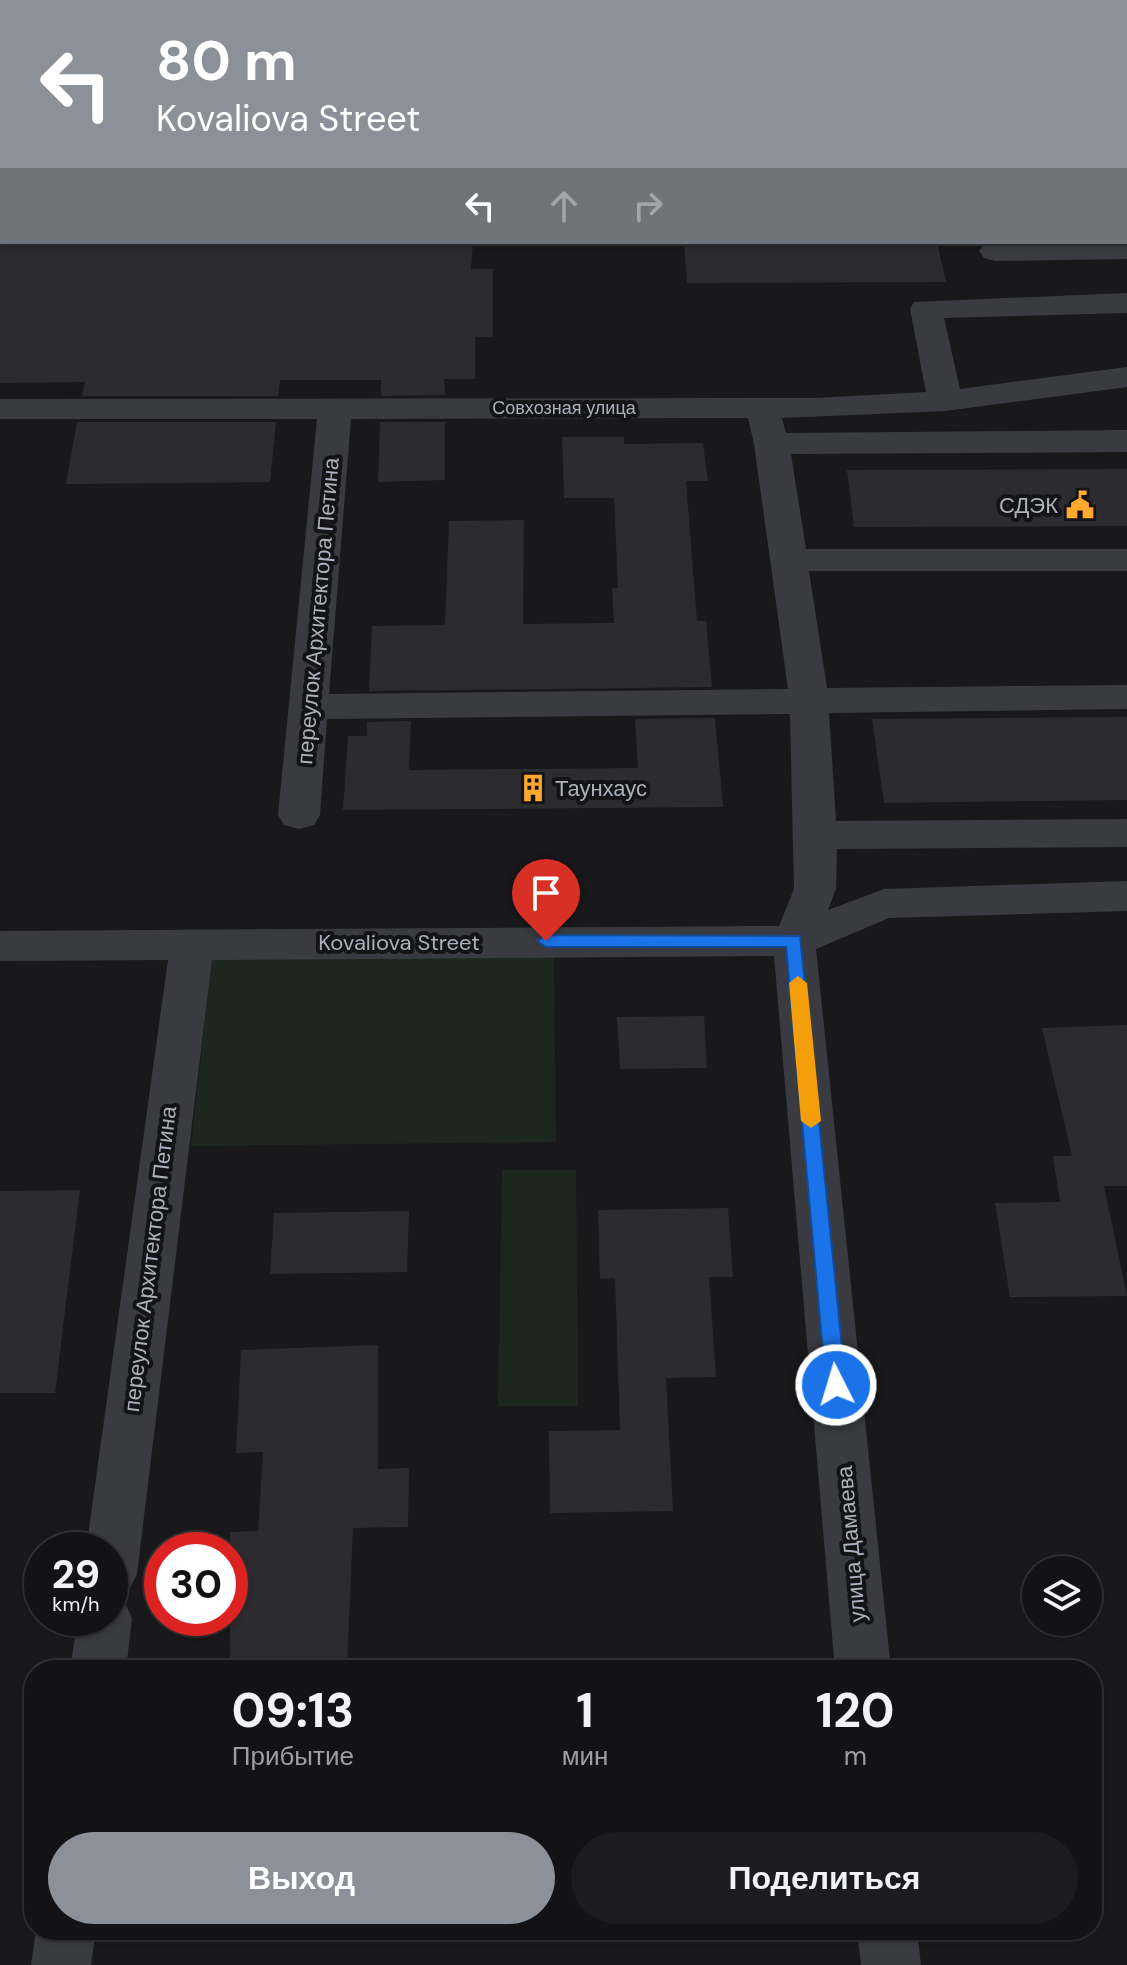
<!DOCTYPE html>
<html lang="ru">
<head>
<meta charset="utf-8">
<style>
	body { margin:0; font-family:"DM Sans",sans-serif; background:#1c1c1e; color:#f1f3f6; height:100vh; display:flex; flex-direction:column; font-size:30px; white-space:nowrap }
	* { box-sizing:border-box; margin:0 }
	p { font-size:26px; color:#9d9ea0 }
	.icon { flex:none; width:44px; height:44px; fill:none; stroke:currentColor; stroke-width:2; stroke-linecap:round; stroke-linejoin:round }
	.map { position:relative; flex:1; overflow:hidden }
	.panel { position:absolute; left:24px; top:1660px; width:1078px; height:280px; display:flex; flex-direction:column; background:#131315; border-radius:32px; box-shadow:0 2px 6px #0004,0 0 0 2px #323234 }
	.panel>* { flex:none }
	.top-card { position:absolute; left:0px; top:0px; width:1128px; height:244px; box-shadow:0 2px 6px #0004,0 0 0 2px #323234; background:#8c9099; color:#fff; overflow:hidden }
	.controls { position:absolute; left:1022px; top:1556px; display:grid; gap:16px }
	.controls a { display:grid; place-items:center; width:80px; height:80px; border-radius:50%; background:#131315; box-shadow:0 2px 6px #0004,0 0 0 2px #323234; font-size:40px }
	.speed { position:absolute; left:24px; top:1532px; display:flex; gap:16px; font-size:40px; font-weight:700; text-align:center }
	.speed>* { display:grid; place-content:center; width:104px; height:104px; border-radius:50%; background:#131315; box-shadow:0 2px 6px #0004,0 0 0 2px #323234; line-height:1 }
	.speed small { font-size:20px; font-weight:400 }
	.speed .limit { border:12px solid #d22; background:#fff; color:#111 }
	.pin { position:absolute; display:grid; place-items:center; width:68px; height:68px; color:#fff; margin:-82px -34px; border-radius:50% 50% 50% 0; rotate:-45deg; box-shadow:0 0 8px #0007 }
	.pin .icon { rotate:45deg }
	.me { position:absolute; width:88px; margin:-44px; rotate:355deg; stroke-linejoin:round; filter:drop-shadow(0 0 6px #0008) }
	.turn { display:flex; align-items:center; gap:28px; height:168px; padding:0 24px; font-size:36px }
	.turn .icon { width:104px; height:104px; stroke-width:2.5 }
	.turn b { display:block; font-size:56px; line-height:68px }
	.lanes { display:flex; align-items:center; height:76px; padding:0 24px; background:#0003; justify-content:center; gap:40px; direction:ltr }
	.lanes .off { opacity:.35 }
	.eta { display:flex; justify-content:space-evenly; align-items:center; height:136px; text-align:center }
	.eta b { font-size:48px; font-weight:700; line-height:56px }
	.cta { display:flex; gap:16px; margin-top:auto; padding:16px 24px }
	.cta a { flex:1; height:92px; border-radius:48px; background:#8c9099; color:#fff; font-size:32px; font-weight:700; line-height:92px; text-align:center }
	.cta a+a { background:#1c1c1e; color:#f1f3f6 }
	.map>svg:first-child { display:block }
	.green { fill:#1e271f }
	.building { fill:#2c2c30 }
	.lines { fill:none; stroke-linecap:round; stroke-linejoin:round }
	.minor { fill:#393b41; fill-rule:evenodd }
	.route { fill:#1a73e8; stroke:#114b97; stroke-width:2 }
	.slow { fill:#f59e0b }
	.labels { text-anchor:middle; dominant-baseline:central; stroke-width:8; stroke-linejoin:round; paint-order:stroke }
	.far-street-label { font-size:18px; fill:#aab1bc; stroke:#141417 }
	.poi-label { font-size:22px; fill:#aab1bc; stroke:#141417; text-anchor:end }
	.street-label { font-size:22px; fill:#aab1bc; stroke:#141417 }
</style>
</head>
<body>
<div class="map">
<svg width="1127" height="1965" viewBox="0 0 1127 1965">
	<rect width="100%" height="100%" fill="#19191c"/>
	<path class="green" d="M554,955L556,1142L191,1146L212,958Z
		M502,1170H576L578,1406H498Z"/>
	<path class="building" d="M0,242H473L471,269H493V337H475V379H444L445,395L381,396V380H280L278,396H82L85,382L0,383Z
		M684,242H937L946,282L687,283Z
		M77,422H276L270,482L66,484Z
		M380,422H445V480L378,482Z
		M562,437H624V444L703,443L708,481H686L697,621H706L712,687L369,691L372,626L445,625L449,521L524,520L523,624L614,623L612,588H618L614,498H564Z
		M1127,469V526L854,527L847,470Z
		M1127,717V800L884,803L872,719Z
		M715,718L723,807L343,810L348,736H367V722L411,721L409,770L638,768L635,719Z
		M704,1016L707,1068L620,1069L617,1017Z
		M1127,1025V1186H1104L1127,1296L1010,1297L995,1203L1060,1202L1053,1156H1072L1042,1028Z
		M80,1190L55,1393H0V1191Z
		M728,1208L733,1277H709L716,1377L666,1378L673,1511L550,1513L549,1431L620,1430L615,1278L600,1279L598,1210Z
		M409,1211L407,1272L270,1274L274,1213Z
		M378,1345V1469L409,1468L408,1527L353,1528L347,1670H230V1532L258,1531L263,1452L236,1453L241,1350Z"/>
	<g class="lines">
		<path class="minor" d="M1126,94H1127V112H1126Z
			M0,95H2V113H0Z
			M1126,156H1127V174H1126Z
			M1126,195H1127V213H1126Z
			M1127,239V259L995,261L984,258L979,251L984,244L993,242Z
			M1127,293V313L944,318L960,389L1127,367V387L945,411L782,418L786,433L1127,430V452L791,454L806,549H1127V571H809L827,688L1127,685V709L829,713L836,821L1127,819V847L837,849L836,889L828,910L884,889L1127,881V911L889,918L816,949L891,1670H835L774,956L212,960L137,1574L129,1590L112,1597L124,1601L132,1618L126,1670H70L78,1618H110V1550H86L168,960L0,961V931L779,926L794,889L790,714L327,719L320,815L314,825L299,829L284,825L278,815L317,419H0V399L815,398L926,392L910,309L914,302ZM748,418L754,444L788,689L329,694L351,419Z
			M36,1930H96L91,1965H31Z
			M857,1930H917L921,1965H861Z"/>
	</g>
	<path class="route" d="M546,935L800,936L846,1385L843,1391H829L826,1385L786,947H546L537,941Z"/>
	<path class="slow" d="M798,976L807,983L821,1121L811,1128L801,1121L789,983Z"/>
	<defs>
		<symbol id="civic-bare" viewBox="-9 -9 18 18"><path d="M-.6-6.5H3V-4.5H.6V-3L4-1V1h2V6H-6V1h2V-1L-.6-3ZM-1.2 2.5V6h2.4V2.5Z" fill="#ffa92d" stroke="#141417" stroke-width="2.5" paint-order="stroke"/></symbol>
		<symbol id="building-bare" viewBox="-9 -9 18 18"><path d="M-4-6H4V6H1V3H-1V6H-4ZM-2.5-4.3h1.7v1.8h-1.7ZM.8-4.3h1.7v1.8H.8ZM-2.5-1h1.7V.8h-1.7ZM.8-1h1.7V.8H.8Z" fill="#ffa92d" stroke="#141417" stroke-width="2.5" paint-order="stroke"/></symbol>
	</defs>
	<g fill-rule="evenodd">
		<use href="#civic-bare" x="1060" y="485" width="40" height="40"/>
		<use href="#building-bare" x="513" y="768" width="40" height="40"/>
	</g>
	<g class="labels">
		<g class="far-street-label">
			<text x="564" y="408">Совхозная улица</text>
		</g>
		<g class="poi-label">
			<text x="1058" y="505">СДЭК</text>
			<text x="555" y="788" text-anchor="start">Таунхаус</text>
		</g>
		<g class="street-label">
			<text transform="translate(318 611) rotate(-85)">переулок Архитектора Петина</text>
			<text x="399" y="942">Kovaliova Street</text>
			<text transform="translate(150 1259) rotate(-83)">переулок Архитектора Петина</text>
			<text transform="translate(851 1544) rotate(-95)">улица Дамаева</text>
		</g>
	</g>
</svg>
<div class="controls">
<a><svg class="icon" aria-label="layers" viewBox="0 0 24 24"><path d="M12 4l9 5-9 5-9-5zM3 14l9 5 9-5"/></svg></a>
</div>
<div class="speed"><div>29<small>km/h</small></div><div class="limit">30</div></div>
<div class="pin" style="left:546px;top:941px;background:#d93025"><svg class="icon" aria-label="arrive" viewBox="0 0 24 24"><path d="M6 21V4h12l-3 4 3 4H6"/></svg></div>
<svg class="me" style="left:836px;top:1385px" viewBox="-20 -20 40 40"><circle r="17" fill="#1a73e8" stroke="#fff" stroke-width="3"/><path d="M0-11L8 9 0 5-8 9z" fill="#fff"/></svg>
<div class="top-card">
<div class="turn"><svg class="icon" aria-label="left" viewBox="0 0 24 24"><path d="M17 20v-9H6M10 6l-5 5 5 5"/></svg><div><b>80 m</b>Kovaliova Street</div></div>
<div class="lanes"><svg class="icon" aria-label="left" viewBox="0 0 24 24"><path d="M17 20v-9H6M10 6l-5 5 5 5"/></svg><svg class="icon off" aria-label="ahead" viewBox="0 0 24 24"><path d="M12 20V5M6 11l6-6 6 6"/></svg><svg class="icon off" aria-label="right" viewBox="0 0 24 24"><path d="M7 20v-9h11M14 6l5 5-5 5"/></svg></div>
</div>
<section class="panel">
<div class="eta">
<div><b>09:13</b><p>Прибытие</p></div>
<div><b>1</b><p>мин</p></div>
<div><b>120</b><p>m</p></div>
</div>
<div class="cta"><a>Выход</a><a>Поделиться</a></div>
</section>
</div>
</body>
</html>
